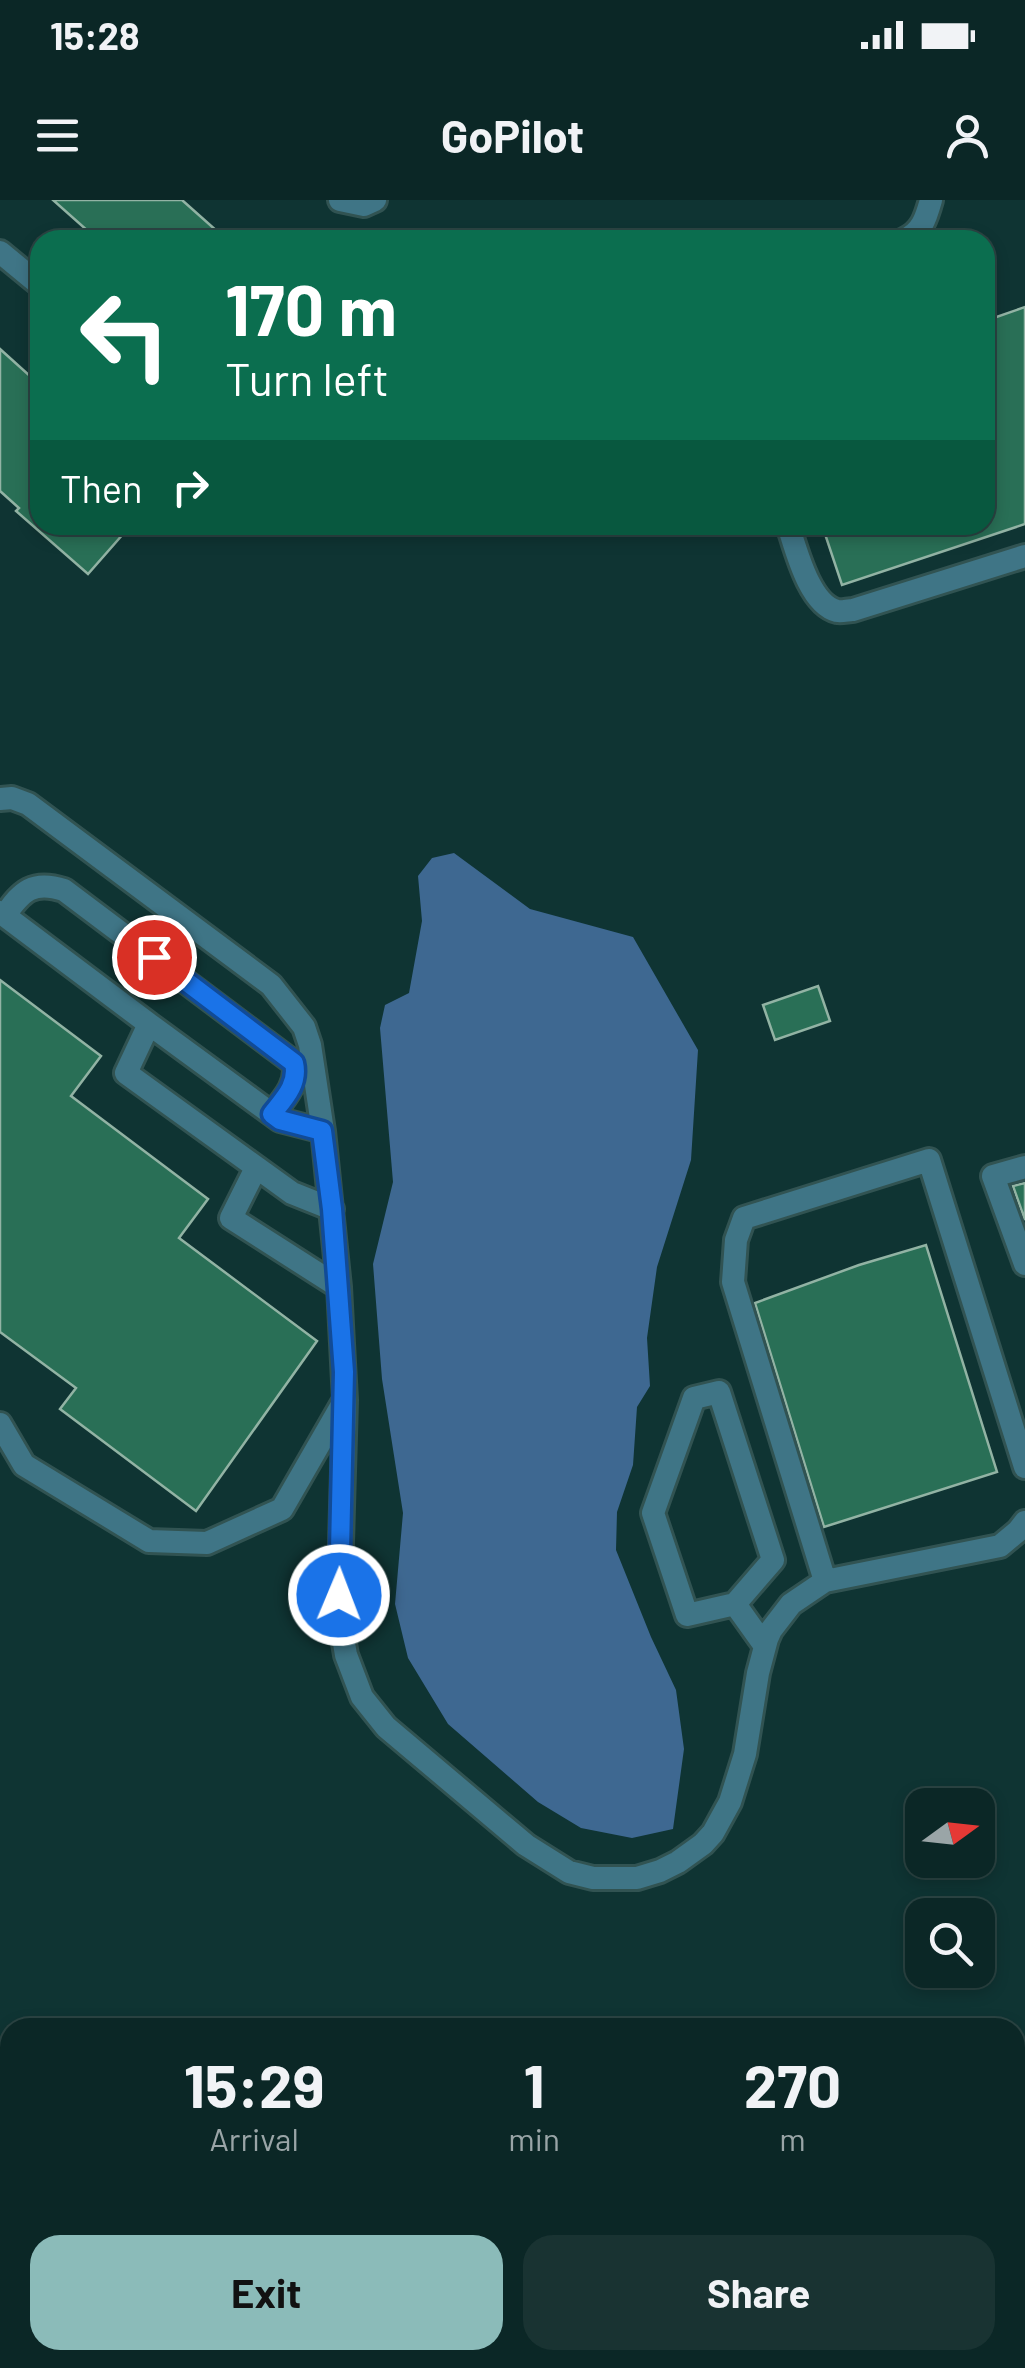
<!DOCTYPE html>
<html lang="en">
<head>
<meta charset="utf-8">
<style>
	body { margin:0; font-family:Barlow,sans-serif; background:#193332; color:#f1f3f6; height:100vh; display:flex; flex-direction:column; font-size:38px; white-space:nowrap }
	* { box-sizing:border-box; margin:0 }
	p { font-size:32px; color:#9aa5a7 }
	.icon { flex:none; width:55px; height:55px; fill:none; stroke:currentColor; stroke-width:2; stroke-linecap:round; stroke-linejoin:round }
	.map { position:relative; flex:1; overflow:hidden }
	.drawer { position:absolute; left:0px; top:1818px; width:1025px; height:352px; display:flex; flex-direction:column; background:#0b2726; border-radius:30px 30px 0 0; box-shadow:0 5px 15px #0003,0 0 0 2px #2b4443 }
	.drawer>* { flex:none }
	.hud { position:absolute; left:30px; top:30px; width:965px; height:305px; border-radius:30px; box-shadow:0 5px 15px #0003,0 0 0 2px #2b4443; background:#0b6e4f; color:#fff; overflow:hidden }
	.needle { width:65px; rotate:75deg }
	.buttons { position:absolute; left:905px; top:1588px; display:grid; gap:20px }
	.buttons a { display:grid; place-items:center; width:90px; height:90px; border-radius:20px; background:#0b2726; box-shadow:0 5px 15px #0003,0 0 0 2px #2b4443; font-size:50px }
	.pin { position:absolute; display:grid; place-items:center; width:85px; height:85px; color:#fff; margin:-42px; border:5px solid #fff; border-radius:50%; box-shadow:0 2px 10px #0007 }
	.me { position:absolute; width:110px; margin:-55px; rotate:1deg; stroke-linejoin:round; filter:drop-shadow(0 0 8px #0008) }
	.turn { display:flex; align-items:center; gap:35px; height:210px; padding:0 30px; font-size:45px }
	.turn .icon { width:130px; height:130px; stroke-width:2.5 }
	.turn b { display:block; font-size:70px; line-height:85px }
	.then { display:flex; align-items:center; height:95px; padding:0 30px; background:#0003; gap:20px; font-size:38px }
	.eta { display:flex; justify-content:space-evenly; align-items:center; height:170px; text-align:center }
	.eta b { font-size:60px; font-weight:700; line-height:70px }
	.cta { display:flex; gap:20px; margin-top:auto; padding:20px 30px }
	.cta a { flex:1; height:115px; border-radius:30px; background:#8bbbb9; color:#111; font-size:40px; font-weight:700; line-height:115px; text-align:center }
	.cta a+a { background:#193332; color:#f1f3f6 }
	.status { display:flex; justify-content:space-between; align-items:center; height:70px; padding:0 50px; background:#0b2726; direction:ltr }
	.status svg { height:28px; fill:currentColor }
	header { display:flex; justify-content:space-between; align-items:center; height:130px; padding:0 30px; background:#0b2726; font-size:45px; font-weight:700 }
	.map>svg:first-child { display:block }
	.water { fill:#3e6891 }
	.lines { fill:none; stroke-linecap:round; stroke-linejoin:round }
	.river { stroke:#3e6891; stroke-width:32 }
	.building { fill:#296f56; stroke:#92b3a4; stroke-width:2.5 }
	.minor-casing { stroke:#315352; stroke-width:28 }
	.minor { stroke:#3f7586; stroke-width:22 }
	.route-casing { stroke:#114b97; stroke-width:25 }
	.route { stroke:#1a73e8; stroke-width:18 }
</style>
</head>
<body>
<div class="status"><b>15:28</b><svg viewBox="0 0 49 12"><path d="M0 12V9h3v3zM5 12V6h3v6zM10 12V3h3v9zM15 12V0h3v12zM26 1h20v11H26zM47 4h2v5h-2z"/></svg></div>
<header><svg class="icon" aria-label="menu" viewBox="0 0 24 24"><path d="M4 6h16M4 12h16M4 18h16"/></svg>GoPilot<svg class="icon" aria-label="person" viewBox="0 0 24 24"><circle cx="12" cy="8" r="4"/><path d="M4 21q1-7 8-7t8 7"/></svg></header>
<div class="map">
<svg width="1025" height="2168" viewBox="0 0 1025 2168">
	<rect width="100%" height="100%" fill="#0f3433"/>
	<path class="water" d="M454,653L530,709L633,737L698,850L691,960L657,1067L647,1138L650,1186L637,1207L633,1265L617,1312L616,1350L651,1437L676,1490L684,1549L673,1629L632,1638L581,1628L538,1602L448,1524L408,1458L395,1404L403,1313L382,1179L373,1064L393,982L380,828L385,805L409,793L422,721L418,676L432,658Z"/>
	<g class="lines">
		<path class="river" d="M0,1923L10,1928
			M647,2160L657,2168
			M789,2160L798,2168
			M682,2168L690,2160"/>
	</g>
	<path class="building" d="M53,0H182L227,40H98Z
		M1025,107V324L842,385L822,325H985V121Z
		M0,149L40,185V325H131L88,374L16,311L19,308L0,291Z
		M0,780L101,856L71,896L208,999L179,1038L317,1141L196,1311L60,1209L76,1188L0,1132Z
		M818,786L830,821L775,840L763,805Z
		M1025,983V1020L1013,986Z
		M926,1045L997,1272L824,1327L755,1103L859,1065Z"/>
	<g class="lines">
		<defs>
			<path id="minor" d="M340,0L364,5L375,0
				M904,40C922,32 926,18 931,0
				M0,52L40,85
				M788,325C796,349 809,404 837,411C842,412 848,410 853,410L1025,356
				M0,599L12,598L28,604L271,785L304,827L310,845L323,931L339,1087L345,1200L339,1414L346,1455L362,1497L386,1527L526,1645L569,1672L593,1678H637L660,1671L678,1662L703,1644L713,1633L730,1602L745,1554L758,1473L767,1439L771,1430L791,1404L825,1381L1000,1346L1018,1331L1025,1322
				M0,712L149,824L126,873L292,993L332,1009
				M5,715C22,691 33,680 64,690L294,863C299,883 284,899 272,914
				M149,824L280,920L323,931
				M1025,967L993,976L1025,1064
				M256,968L231,1018L339,1087
				M0,1224L24,1265L149,1341L207,1343L282,1309L343,1203
				M825,1381L733,1082L736,1040L744,1018L929,960L1025,1267
				M735,1404L687,1415L653,1313L694,1198L719,1192L773,1360L735,1404L765,1446"/>
		</defs>
		<use href="#minor" class="minor-casing"/>
		<use href="#minor" class="minor"/>
	</g>
	<g class="lines">
		<defs>
			<path id="route" d="M154,757L294,863C299,884 284,899 272,914L280,920L322,931L332,1009L344,1172L339,1395"/>
		</defs>
		<use href="#route" class="route-casing"/>
		<use href="#route" class="route"/>
	</g>
</svg>
<div class="buttons">
<a><svg class="needle" viewBox="-14 -14 28 28"><path d="M0-13l5 13h-10z" fill="#e53935"/><path d="M0 13l5-13h-10z" fill="#9aa5a7"/></svg></a>
<a><svg class="icon" aria-label="search" viewBox="0 0 24 24"><circle cx="10" cy="10" r="6"/><path d="M15 15l6 6"/></svg></a>
</div>
<div class="pin" style="left:154px;top:757px;background:#d93025"><svg class="icon" aria-label="arrive" viewBox="0 0 24 24"><path d="M6 21V4h12l-3 4 3 4H6"/></svg></div>
<svg class="me" style="left:339px;top:1395px" viewBox="-20 -20 40 40"><circle r="17" fill="#1a73e8" stroke="#fff" stroke-width="3"/><path d="M0-11L8 9 0 5-8 9z" fill="#fff"/></svg>
<div class="hud">
<div class="turn"><svg class="icon" aria-label="left" viewBox="0 0 24 24"><path d="M17 20v-9H6M10 6l-5 5 5 5"/></svg><div><b>170 m</b>Turn left</div></div>
<div class="then">Then<svg class="icon" aria-label="right" viewBox="0 0 24 24"><path d="M7 20v-9h11M14 6l5 5-5 5"/></svg></div>
</div>
<section class="drawer">
<div class="eta">
<div><b>15:29</b><p>Arrival</p></div>
<div><b>1</b><p>min</p></div>
<div><b>270</b><p>m</p></div>
</div>
<div class="cta"><a>Exit</a><a>Share</a></div>
</section>
</div>
</body>
</html>
